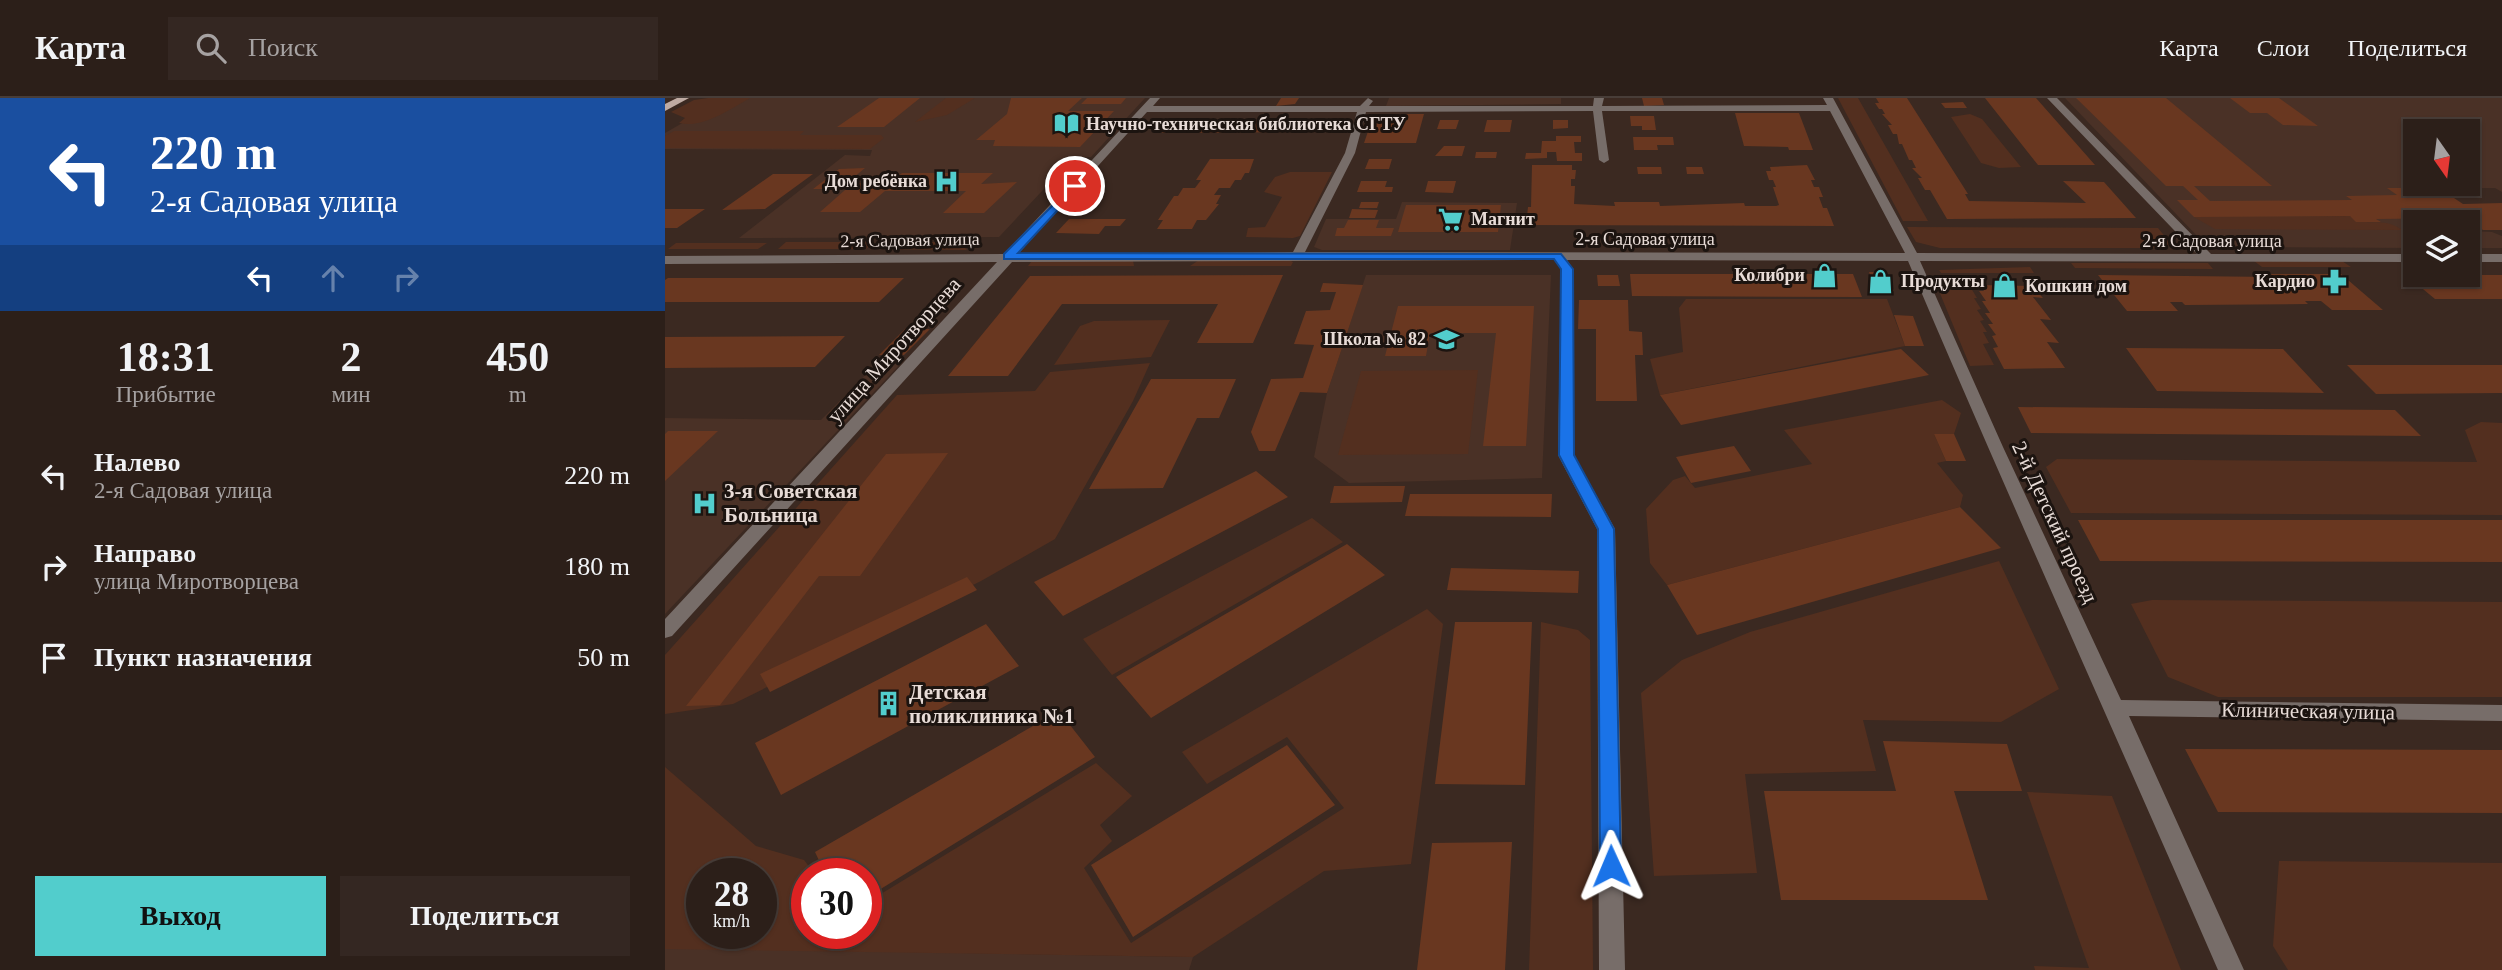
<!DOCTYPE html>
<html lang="ru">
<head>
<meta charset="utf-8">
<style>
	body { margin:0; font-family:"Times New Roman",serif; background:#342722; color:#f1f3f6; height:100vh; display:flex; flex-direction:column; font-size:26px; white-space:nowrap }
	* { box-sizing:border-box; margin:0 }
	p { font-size:23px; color:#a6a2a2 }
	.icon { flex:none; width:38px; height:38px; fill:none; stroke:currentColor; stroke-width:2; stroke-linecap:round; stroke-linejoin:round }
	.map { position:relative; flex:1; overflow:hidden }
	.side { display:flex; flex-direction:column; background:#2c1f19; width:665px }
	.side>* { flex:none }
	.banner { background:#1a4fa0; color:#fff; overflow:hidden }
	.needle { width:46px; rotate:166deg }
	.fabs { position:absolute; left:1738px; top:21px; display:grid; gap:14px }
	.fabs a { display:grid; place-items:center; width:77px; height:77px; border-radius:0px; background:#2c1f19; box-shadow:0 2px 5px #0004,0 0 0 2px #483d38; font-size:35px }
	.speed { position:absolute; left:21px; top:760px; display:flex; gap:14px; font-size:35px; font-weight:700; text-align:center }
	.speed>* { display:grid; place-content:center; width:91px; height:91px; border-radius:50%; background:#2c1f19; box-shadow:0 2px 5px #0004,0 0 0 2px #483d38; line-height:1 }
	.speed small { font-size:18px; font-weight:400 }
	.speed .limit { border:10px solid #d22; background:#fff; color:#111 }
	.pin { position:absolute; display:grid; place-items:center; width:60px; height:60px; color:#fff; margin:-30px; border:4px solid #fff; border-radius:50%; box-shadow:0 2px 7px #0007 }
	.me { position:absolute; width:77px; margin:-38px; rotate:359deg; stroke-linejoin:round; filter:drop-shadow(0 0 5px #0008) }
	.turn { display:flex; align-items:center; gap:24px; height:147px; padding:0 35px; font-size:32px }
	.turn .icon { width:91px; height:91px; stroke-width:2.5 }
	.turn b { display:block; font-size:49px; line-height:60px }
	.lanes { display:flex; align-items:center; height:66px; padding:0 35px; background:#0003; justify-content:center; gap:35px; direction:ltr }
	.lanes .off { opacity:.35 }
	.eta { display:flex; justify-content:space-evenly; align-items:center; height:119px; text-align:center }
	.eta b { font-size:42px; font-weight:700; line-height:49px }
	.action { display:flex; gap:14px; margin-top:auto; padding:14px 35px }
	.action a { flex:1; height:80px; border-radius:0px; background:#52cdcc; color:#111; font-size:28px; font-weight:700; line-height:80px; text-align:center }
	.action a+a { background:#342722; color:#f1f3f6 }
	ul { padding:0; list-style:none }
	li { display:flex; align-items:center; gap:21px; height:91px; padding:0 35px }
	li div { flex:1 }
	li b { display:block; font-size:26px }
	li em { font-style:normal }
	header { display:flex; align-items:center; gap:42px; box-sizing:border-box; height:98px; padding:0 35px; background:#2c1f19; border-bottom:2px solid #483d38 }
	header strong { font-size:33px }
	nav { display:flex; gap:38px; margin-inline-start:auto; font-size:24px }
	.search { width:490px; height:63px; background:#342722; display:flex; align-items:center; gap:18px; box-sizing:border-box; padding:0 24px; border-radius:0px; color:#a6a2a2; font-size:26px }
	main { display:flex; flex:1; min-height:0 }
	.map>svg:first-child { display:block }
	.built { fill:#4a3126; fill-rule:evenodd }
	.green { fill:#532f1f; fill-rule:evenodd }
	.building { fill:#693720 }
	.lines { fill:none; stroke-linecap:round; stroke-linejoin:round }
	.minor { fill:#776d69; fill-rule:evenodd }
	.major { fill:#bfaba3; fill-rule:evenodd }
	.route { fill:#1a73e8; stroke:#114b97; stroke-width:2 }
	.labels { text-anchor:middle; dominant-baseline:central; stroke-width:6; stroke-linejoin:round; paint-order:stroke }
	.far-poi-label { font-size:18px; font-weight:bold; fill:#e8dcd7; stroke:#1c1410; text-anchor:start }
	.far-street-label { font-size:18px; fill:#e8dcd7; stroke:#1c1410 }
	.street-label { font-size:21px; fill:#e8dcd7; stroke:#1c1410 }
	.poi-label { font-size:21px; font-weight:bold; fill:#e8dcd7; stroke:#1c1410; text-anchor:start }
</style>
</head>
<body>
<header>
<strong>Карта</strong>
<div class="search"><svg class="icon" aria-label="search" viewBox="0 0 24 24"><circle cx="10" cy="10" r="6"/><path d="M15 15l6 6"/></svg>Поиск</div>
<nav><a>Карта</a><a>Слои</a><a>Поделиться</a></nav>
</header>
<main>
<section class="side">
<div class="banner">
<div class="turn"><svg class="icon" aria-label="left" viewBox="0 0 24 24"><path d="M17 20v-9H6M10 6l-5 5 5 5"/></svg><div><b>220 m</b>2-я Садовая улица</div></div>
<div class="lanes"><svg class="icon" aria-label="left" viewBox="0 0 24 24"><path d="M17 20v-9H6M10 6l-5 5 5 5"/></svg><svg class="icon off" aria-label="ahead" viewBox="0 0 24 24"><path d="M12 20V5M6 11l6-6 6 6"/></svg><svg class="icon off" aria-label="right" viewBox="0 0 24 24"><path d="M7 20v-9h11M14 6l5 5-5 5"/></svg></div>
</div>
<div class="eta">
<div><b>18:31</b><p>Прибытие</p></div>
<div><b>2</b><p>мин</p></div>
<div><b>450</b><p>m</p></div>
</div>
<ul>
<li><svg class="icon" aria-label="left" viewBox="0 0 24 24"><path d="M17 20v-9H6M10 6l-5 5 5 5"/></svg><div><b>Налево</b><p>2-я Садовая улица</p></div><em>220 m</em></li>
<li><svg class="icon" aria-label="right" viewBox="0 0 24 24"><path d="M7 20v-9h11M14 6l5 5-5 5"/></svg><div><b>Направо</b><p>улица Миротворцева</p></div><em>180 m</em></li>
<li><svg class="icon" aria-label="arrive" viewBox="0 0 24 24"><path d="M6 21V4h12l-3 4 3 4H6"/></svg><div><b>Пункт назначения</b></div><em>50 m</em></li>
</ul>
<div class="action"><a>Выход</a><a>Поделиться</a></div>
</section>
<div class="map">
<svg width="1837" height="872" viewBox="0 0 1837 872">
	<rect width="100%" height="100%" fill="#3b2921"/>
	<path class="built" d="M61,0H480L426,59H409L334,139L74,140L180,57L205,58L207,52L0,51V35Z
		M724,0H896V6L721,8Z
		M1400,0H1837V94L1830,90H1723L1771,124H1750V150L1556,149L1535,141ZM1750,33H1802V86H1750Z
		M737,104L852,105L845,152H657L649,149L661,121H731Z
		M1803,133L1827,134L1837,138V150H1803Z
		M701,177H886L877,380L684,385L649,359L662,295Z
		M216,261L239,262L0,516V320L156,322Z
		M0,851L18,850L528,859L524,872H0Z"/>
	<path class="green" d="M43,0H85C65,11 38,31 14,25L20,20L6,14L29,2Z
		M281,0H310L282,17L250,24Z
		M1173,0H1193L1263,123H1238Z
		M1305,16L1317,21L1356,69L1334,70L1316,65L1286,19Z
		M9,33H139L135,37H216L219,40L205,51L0,50V38Z
		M625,74H667L635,138L628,140L581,139L583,130L600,129L617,99L599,94L610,79Z
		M1685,118C1700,131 1717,117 1737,132L1550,131L1529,119Z
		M1242,129L1493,130L1506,146L1494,150H1275L1251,144Z
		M121,144H209L201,151H113Z
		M222,144H294L302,152L213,151Z
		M11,145H102L93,151H3Z
		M374,162H468L469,168H363L366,164Z
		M534,162H624L628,164L626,168H525Z
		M1589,163H1677L1686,169H1597Z
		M1406,165H1543L1548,171L1410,170Z
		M1365,169L1369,175H1276L1274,172Z
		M1304,180L1310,189L1306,190L1312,200H1309L1316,211L1312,212L1319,222L1315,223L1322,234H1318L1324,245L1318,246L1329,267L1305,268L1269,181Z
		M1021,201H1222L1240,248L995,297L985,261L1018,254L1014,210Z
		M505,222L486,259L389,267L415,228L429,223Z
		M485,265L468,303L390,441L316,483L68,606L0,616V557L232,297L370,293L385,274Z
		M813,272L803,356L673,357L696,273Z
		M1277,302L1296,315L1289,336H1269L1281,363L1272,365L1298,397L1295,409L1002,487L985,465L981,411L1008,382L1020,378L1030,390L1147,366L1119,332Z
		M1816,324L1837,325V417L1406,415L1381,369L1392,361L1812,364L1800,332Z
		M647,420L678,444L447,577L418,541Z
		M1334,463L1394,591L1336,624L1198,622L1211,673L1080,676L1092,775L989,778L976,595L1017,562L1085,534Z
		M1487,502L1837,504V599H1553L1503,579L1466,506Z
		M762,511L778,526L746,766L659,773L528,859L0,851V669L91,748L139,762L149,775H142V835H201V805L431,665L467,698L435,727L447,743L419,770L466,845L679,710L622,639L542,686L517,654ZM37,775H96V835H37Z
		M876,524L913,532L925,542L928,872H864Z
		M1362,694L1447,698L1516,872H1370L1369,868L1424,870Z
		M1614,763L1837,765V872H1623L1608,848Z"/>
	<path class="building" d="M214,0H255L219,29H172Z
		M346,0H417L403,13H449L415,49L328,48L330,42H311L342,16Z
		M422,0H461L456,6H416Z
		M616,0H634L630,6L611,8Z
		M977,0H997L999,7L979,8Z
		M1211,0H1242L1303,96H1300L1304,103L1421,105L1398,83L1439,84L1471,120L1282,121L1265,92H1260L1253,80H1257L1247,70H1251L1247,62H1244L1237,46H1234L1232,36H1228L1223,27H1227L1217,16H1220L1217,11H1214L1210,5H1214Z
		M1320,0H1371L1430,67H1373Z
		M1411,0H1501L1607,88H1529L1545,103L1687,102L1681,98L1732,97L1722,90H1774L1798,106L1837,105V132H1818L1800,120L1711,121L1716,124H1691L1685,118L1529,119L1512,102H1533L1518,88H1501Z
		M1565,0H1614L1653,28L1618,27L1602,15H1585Z
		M1298,4L1302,10H1280L1276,5Z
		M1070,15H1134L1148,52H1124L1123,49L1079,48Z
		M709,16H759L751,45H699Z
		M965,18H989L991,32H977V28H966Z
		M507,22H661L655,34L497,35Z
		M775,22H794L791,31H772Z
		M822,22H847L845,34H819Z
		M888,22H903V30L888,31Z
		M891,38H916V44H909L910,55H917V63H892L891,54H882V60L860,61L861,55H876L877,43H891Z
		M968,39H1008L1009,47H992L993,52H969Z
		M779,48H800L797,58H770Z
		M811,54H832L831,60H810Z
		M545,61H589L584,75H580L576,82H570L565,90H554L549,97H556L551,106H554L541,122H532L527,131H492L498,122H493L509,98H513L518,90H530L536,82H531Z
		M704,61H727L724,71H700Z
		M867,67H907V72H911L910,81H906V88H910L909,106L950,108L949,104H994L995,108L1079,105L1080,108H1111L1114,107L1108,89H1111L1108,82H1104L1101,73H1106L1105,69L1142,67L1150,82H1146L1149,89H1154L1158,99H1154L1158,110H1162L1169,128L861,127L863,109H866Z
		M972,69H996L997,76H973Z
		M1021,69H1037L1039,76H1022Z
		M200,70L175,91H148L174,71Z
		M237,75H328L316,86L352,84L319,115H278L301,93H220L195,114H155L188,85H225Z
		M108,76H148L100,111L57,112Z
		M696,83H722L720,89H728L727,94H692Z
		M763,83H791L788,95L760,94Z
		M696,104H714L712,110H694Z
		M741,107H836L833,134H733Z
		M0,111H40L12,130H0Z
		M687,111L713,112L710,120H684Z
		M404,121H461L455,128H440L434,136L391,135Z
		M683,122H714L711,130H729L726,138H670L672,130H679Z
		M1204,174H1221L1229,193H1211Z
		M965,176H1188L1197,199L967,198Z
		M1606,176H1676L1718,212H1667L1656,203H1640L1643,206L1520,207L1517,204H1505L1513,213H1462L1433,177L1608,179Z
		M618,177L588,245H532L553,206H397L343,278H283L365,178Z
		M932,177H953L955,188H933Z
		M1741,177H1837V201H1770Z
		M3,180H239L214,204H0V182Z
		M658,185L698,187L662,295L635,294L610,353H594L586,334L606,281L638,280L649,247L629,246L641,213L665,212L671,194H655Z
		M1315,187L1367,188L1378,200L1368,199L1386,222L1375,221L1394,245L1382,244L1400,270L1339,271L1328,250L1333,249L1327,238L1331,237L1323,226H1328L1320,215H1325L1317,203H1321L1314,193H1319Z
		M914,202H963L964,233L977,234L978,257H970L972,303H931V231H913Z
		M733,208H869L861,348H818L831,235H765L761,258H720Z
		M1229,217L1248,218L1259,248H1240Z
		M241,230L265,231L239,257H214Z
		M180,238L150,269L0,270V239Z
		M1461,250L1618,251L1659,295L1492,293Z
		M1236,251L1264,277L1016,327L995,297Z
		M1682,267H1837V295L1711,296Z
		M486,281H571L554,320H532L498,390L424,391Z
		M1353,309L1730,312L1756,338L1366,335Z
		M3,333H53L0,383V336Z
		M1269,336H1289L1301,363H1281Z
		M1069,348L1086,373L1026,385L1011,359Z
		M283,355L195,478H154L55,607L21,608L221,356Z
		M591,373L623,399L398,518L369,484Z
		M669,388H740L737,404L665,405Z
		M745,396H887L886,419L740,418Z
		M1295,409L1336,450L1032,537L1002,487Z
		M1413,422H1837V464L1435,463Z
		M682,446L720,477L486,620L451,579Z
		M786,470L914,473L913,495L782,492Z
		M302,479L312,492L105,594L95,576Z
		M790,524H867L860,687L770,686Z
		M321,526L354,568L116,697L90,645Z
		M394,613L430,659L201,800V775H160L150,754Z
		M1218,643L1342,646L1357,693H1289L1323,802H1116L1099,693H1231Z
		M622,647L670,707L468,839L426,767Z
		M1520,651L1837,652V715L1553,714Z
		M847,744L840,872H752L767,745Z"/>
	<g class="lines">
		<path class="minor" d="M485,0H495L488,8H695L703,0L708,3L704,8H928L929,0H939L937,8L1162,7L1158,0H1168L1252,155L1532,156L1382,0H1392L1546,156H1750V164L1255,163L1338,349L1456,602L1837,607V623L1464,618L1579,872H1553C1450,635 1344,401 1243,163L902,162L908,171L909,357L950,431L960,872H934L932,431L893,357L896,171L889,162L347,164L7,538L0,540V521L332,164L0,166V158L339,156ZM928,13L934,62L939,65L944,62L937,13H1165L1240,155L640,154L690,55L701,14ZM482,14H692L680,55L628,154L353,156Z
			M1802,156H1837V164H1802Z"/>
		<path class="major" d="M12,0H24L0,13V6Z"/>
	</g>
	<path class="route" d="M410,85L413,86V90L353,155L896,156L908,171L909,357L949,431L956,768L953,775L946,777L938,775L935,768L933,431L894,357L896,171L889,161H339V156Z"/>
	<defs>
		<symbol id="library-bare" viewBox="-9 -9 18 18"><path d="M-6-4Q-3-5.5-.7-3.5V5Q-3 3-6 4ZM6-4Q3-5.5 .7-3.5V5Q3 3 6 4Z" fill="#52cdcc" stroke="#1c1410" stroke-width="2.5" paint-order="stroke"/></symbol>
		<symbol id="hospital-bare" viewBox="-9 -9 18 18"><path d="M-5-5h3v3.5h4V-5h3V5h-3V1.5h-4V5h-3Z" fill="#52cdcc" stroke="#1c1410" stroke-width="2.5" paint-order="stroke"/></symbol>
		<symbol id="supermarket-bare" viewBox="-9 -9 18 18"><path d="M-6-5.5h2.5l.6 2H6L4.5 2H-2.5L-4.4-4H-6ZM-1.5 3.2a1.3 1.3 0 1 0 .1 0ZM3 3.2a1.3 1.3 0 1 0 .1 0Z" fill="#52cdcc" stroke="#1c1410" stroke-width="2.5" paint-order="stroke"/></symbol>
		<symbol id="shop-bare" viewBox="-9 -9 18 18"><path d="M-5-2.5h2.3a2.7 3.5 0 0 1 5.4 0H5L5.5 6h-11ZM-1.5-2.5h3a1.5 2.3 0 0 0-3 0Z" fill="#52cdcc" stroke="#1c1410" stroke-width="2.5" paint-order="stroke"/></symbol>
		<symbol id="pharmacy-bare" viewBox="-9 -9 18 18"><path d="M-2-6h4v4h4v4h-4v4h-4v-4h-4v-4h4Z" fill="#52cdcc" stroke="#1c1410" stroke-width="2.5" paint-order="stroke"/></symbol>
		<symbol id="school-bare" viewBox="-9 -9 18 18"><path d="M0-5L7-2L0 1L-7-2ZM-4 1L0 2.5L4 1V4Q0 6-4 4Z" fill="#52cdcc" stroke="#1c1410" stroke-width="2.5" paint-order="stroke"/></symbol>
		<symbol id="building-bare" viewBox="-9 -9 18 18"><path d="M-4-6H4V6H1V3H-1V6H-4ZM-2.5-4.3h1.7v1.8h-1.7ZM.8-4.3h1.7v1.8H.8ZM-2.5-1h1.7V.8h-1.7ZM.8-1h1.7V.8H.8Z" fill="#52cdcc" stroke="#1c1410" stroke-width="2.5" paint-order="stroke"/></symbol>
	</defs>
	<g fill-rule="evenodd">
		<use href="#library-bare" x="384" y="8" width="35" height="35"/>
		<use href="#hospital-bare" x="264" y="66" width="35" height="35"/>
		<use href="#supermarket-bare" x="768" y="104" width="35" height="35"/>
		<use href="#shop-bare" x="1142" y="160" width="35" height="35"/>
		<use href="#shop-bare" x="1198" y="166" width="35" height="35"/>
		<use href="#pharmacy-bare" x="1652" y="166" width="35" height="35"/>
		<use href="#shop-bare" x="1322" y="170" width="35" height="35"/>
		<use href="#school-bare" x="764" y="224" width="35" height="35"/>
		<use href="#hospital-bare" x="22" y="388" width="35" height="35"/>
		<use href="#building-bare" x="206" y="588" width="35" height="35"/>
	</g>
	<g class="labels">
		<g class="far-poi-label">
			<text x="421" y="26">Научно-техническая библиотека СГТУ</text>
			<text x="262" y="83" text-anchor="end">Дом ребёнка</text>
			<text x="806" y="121">Магнит</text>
			<text x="1140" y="177" text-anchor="end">Колибри</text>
			<text x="1236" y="183">Продукты</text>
			<text x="1650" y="183" text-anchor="end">Кардио</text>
			<text x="1360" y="188">Кошкин дом</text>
			<text x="761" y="241" text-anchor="end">Школа № 82</text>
		</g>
		<g class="far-street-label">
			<text x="980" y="141">2-я Садовая улица</text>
			<text transform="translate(245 142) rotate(-1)">2-я Садовая улица</text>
			<text x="1547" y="143">2-я Садовая улица</text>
		</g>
		<g class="street-label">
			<text transform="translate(229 252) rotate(-48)">улица Миротворцева</text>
			<text transform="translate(1390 424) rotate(65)">2-й Детский проезд</text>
			<text transform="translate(1643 613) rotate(1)">Клиническая улица</text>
		</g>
		<g class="poi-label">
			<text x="59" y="393">3-я Советская<tspan x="59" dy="24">Больница</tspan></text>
			<text x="244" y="594">Детская<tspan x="244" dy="24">поликлиника №1</tspan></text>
		</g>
	</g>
</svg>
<div class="fabs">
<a><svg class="needle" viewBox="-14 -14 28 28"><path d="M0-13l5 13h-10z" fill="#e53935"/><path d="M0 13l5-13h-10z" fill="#a6a2a2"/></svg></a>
<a><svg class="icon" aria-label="layers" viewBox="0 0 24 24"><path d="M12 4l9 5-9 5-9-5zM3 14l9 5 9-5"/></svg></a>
</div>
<div class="speed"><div>28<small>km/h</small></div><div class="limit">30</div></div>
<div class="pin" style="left:410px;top:88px;background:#d93025"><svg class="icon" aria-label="arrive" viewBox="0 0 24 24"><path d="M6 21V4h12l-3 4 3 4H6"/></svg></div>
<svg class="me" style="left:946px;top:768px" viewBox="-20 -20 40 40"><path d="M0-17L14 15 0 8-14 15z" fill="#1a73e8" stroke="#fff" stroke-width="4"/></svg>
</div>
</main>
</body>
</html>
